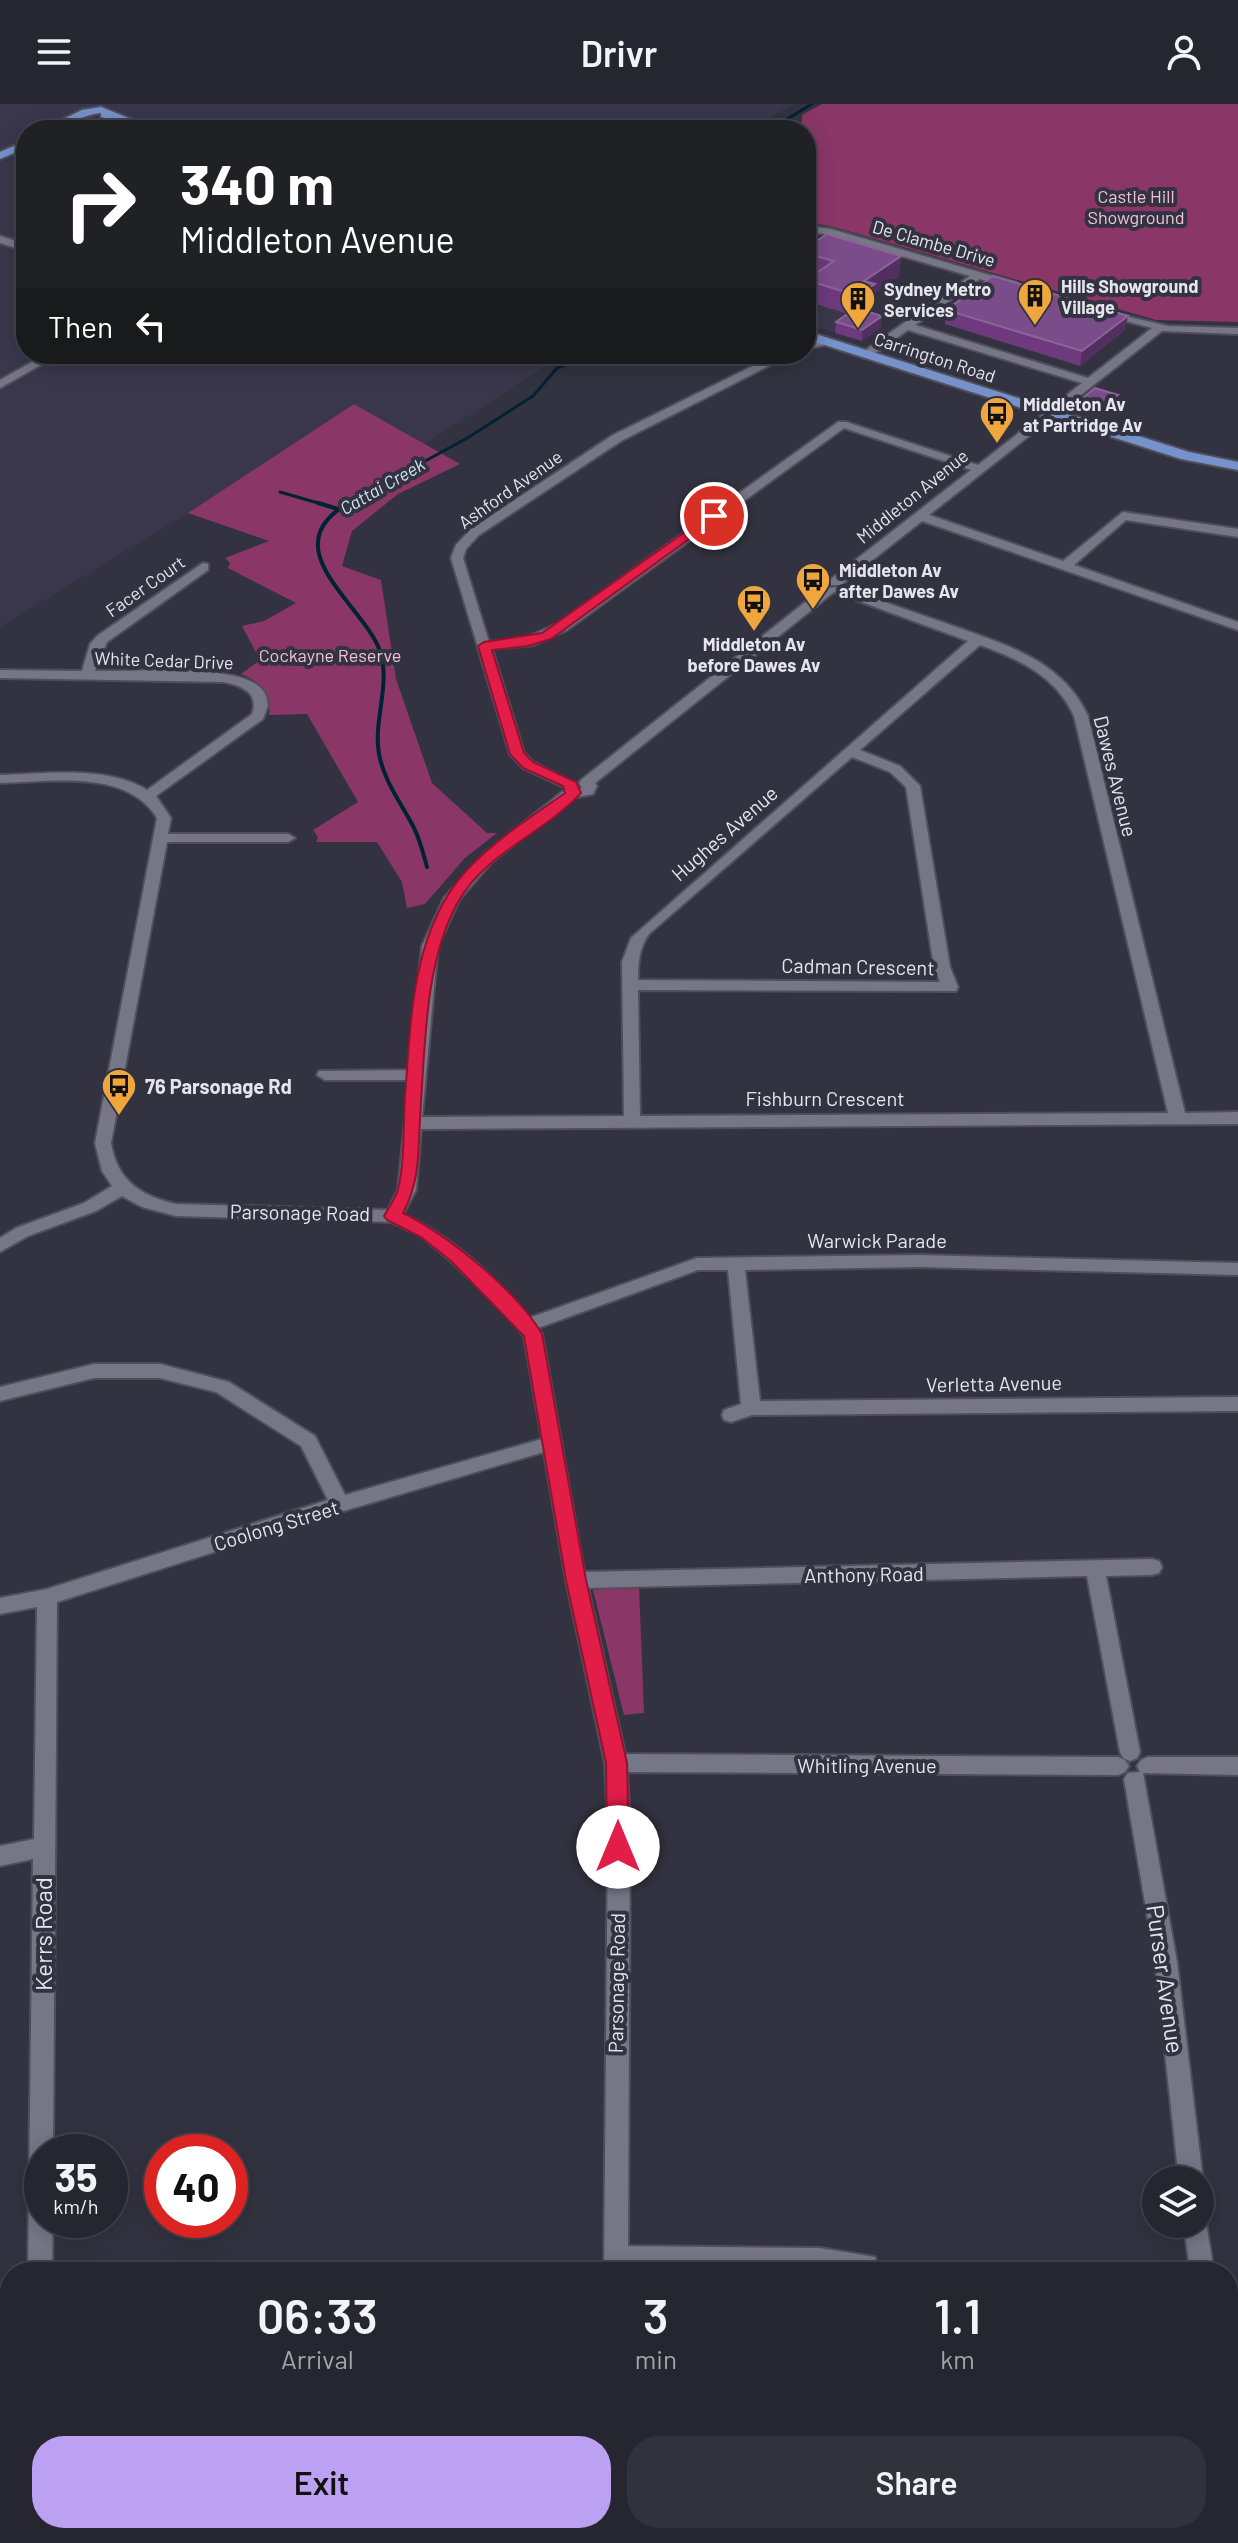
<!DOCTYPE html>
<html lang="en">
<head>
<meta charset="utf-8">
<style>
	body { margin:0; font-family:Barlow,sans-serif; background:#32323c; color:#f1f3f6; height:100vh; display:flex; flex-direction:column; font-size:30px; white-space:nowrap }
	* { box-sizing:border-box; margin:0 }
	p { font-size:26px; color:#a4a5ab }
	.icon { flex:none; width:44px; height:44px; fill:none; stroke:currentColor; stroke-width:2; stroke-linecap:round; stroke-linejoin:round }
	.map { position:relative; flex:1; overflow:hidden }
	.side { position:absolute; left:0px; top:2158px; width:1238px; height:282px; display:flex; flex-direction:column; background:#262630; border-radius:32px 32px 0 0; box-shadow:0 4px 20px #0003,0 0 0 2px #42434c }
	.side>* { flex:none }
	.top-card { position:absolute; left:16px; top:16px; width:800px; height:244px; border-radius:32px; box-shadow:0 4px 20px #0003,0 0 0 2px #42434c; background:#202124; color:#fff; overflow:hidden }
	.fabs { position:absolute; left:1142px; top:2062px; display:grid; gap:16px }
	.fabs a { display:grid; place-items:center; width:72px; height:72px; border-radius:50%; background:#262630; box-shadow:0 4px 20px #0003,0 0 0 2px #42434c; font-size:40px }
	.speed { position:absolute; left:24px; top:2030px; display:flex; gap:16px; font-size:40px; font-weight:700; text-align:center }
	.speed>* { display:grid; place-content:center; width:104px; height:104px; border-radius:50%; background:#262630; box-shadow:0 4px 20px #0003,0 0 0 2px #42434c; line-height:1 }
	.speed small { font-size:20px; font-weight:400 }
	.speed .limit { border:12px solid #d22; background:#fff; color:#111 }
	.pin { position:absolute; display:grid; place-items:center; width:68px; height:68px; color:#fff; margin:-34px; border:4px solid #fff; border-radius:50%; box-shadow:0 2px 8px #0007 }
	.me { position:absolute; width:88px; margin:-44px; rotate:0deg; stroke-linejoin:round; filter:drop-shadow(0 0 6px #0008) }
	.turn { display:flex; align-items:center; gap:28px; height:168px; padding:0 32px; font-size:36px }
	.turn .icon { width:104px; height:104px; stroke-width:2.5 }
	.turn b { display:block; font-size:56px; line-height:68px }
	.then { display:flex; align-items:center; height:76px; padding:0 32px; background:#0003; gap:16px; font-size:30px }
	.eta { display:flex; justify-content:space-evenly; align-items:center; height:136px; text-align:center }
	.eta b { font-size:48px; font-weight:600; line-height:56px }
	.primary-button { display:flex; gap:16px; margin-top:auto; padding:16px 32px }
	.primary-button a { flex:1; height:92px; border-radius:32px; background:#bca0f2; color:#111; font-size:32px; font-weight:600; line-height:92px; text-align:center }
	.primary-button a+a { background:#32323c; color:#f1f3f6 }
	header { display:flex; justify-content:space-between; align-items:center; height:104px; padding:0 32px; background:#262630; font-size:36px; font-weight:600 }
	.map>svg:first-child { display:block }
	.built { fill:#3a374c }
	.green { fill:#8a3667 }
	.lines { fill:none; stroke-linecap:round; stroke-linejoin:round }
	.stream-far1 { stroke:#002333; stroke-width:3 }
	.stream { stroke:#002333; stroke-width:4 }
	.minor-casing { stroke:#504e5b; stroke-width:4 }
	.major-casing { stroke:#504e5b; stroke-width:4 }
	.minor { fill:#777687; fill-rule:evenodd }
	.major { fill:#7692ca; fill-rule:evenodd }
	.wall { fill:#6e3a7d }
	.shaded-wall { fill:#512f60 }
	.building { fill:#7b4c8a; stroke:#8c6499; stroke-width:2 }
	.route { fill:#e11d48; stroke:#92132f; stroke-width:2 }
	.labels { text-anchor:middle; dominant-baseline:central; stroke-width:8; stroke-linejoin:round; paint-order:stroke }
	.far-park-label { font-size:18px; fill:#f1c0d9; stroke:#333240 }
	.far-street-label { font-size:18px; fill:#e6e5ee; stroke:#333240 }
	.far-poi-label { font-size:18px; font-weight:bold; fill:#e6e5ee; stroke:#333240; text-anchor:start }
	.far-water-label { font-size:18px; font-style:italic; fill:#cee7f4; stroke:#333240 }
	.street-label { font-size:20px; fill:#e6e5ee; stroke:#333240 }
	.poi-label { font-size:20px; font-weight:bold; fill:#e6e5ee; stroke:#333240; text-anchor:start }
	.near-street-label { font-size:24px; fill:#e6e5ee; stroke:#333240 }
</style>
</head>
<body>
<header><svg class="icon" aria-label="menu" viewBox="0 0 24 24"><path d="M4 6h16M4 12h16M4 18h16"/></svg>Drivr<svg class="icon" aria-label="person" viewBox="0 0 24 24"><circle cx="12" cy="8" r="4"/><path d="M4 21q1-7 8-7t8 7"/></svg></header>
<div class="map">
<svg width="1238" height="2439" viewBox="0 0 1238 2439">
	<rect width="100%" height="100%" fill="#333240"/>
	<path class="built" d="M0,0H794L748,26H26V250H564L425,340L354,300L188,409L0,523Z
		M822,201L857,202L869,205L856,215L881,223L861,237L806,220V212Z"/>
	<path class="green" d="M822,0H1238V218L1156,216L834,123L806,118V26H801L802,11Z
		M354,300L460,360L398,390L352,427L342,462L381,476L396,575L432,679L487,729H497L465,754L425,800L407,804L402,778L377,738H316L318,733L313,726L358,698L307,610L269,611C272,589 261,578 241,570L260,556L242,522L264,517L296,499L228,464L230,459L225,454L269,437L188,409Z
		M639,1482L644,1609L624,1611L593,1486Z"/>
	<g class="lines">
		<path class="stream-far1" d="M783,26L784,17L812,0
			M280,388L325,401
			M345,401L469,333L533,292L557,264L590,250"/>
		<path class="stream" d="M318,399L338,405
			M349,399C270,443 364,501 380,547C391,581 373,616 379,650C384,677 401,699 413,722C420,735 423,749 427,763"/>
		<defs>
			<path id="minor" d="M806,122L831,125L1017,179L1018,181L1013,184L980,175L915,221L1088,274L1152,224L1099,210V206L1168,222L1238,224V230L1162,227L929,411L1063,457L1123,408L1238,425V433L1126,416L1074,461L1238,518V526L922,417L841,481H831V475L971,366L844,324L567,526L533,541L492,545L524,649L533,658L578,681L571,685L566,684L523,664L510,650L451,454L456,441L471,425L613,331L777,250H792L621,337L479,431L466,445L463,454L489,538L525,534L557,520L838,318H846L978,361L1082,279L908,226L871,252H863V248L970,172L826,130L806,128Z
				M0,132L26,140V147L0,139Z
				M826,235L832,238L830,240L806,245V239Z
				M46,250H60L0,284V276Z
				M203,459L208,460V466L107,538L95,567C133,568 227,560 257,581C265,586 267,593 268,602L263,615L156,692L171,714L168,730H288L295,734L288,738H167L111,1039C117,1076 140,1092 176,1100L388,1106L398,1086L409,976H325L317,971L319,967L410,966L422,842L444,794L482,752L562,688L582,684L579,679L581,676L823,484L844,483C878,496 913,508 948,520C1003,540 1062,555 1088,612L1185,1009L1238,1008V1020L421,1025L416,1086L403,1110C451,1132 495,1172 529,1214L697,1154L919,1151L1238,1159V1171L919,1163L745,1166L760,1297L1238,1293V1307L752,1311L731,1318L724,1316L722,1311L724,1306L741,1300L728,1166H698L538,1224L542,1230L584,1468L1152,1455L1159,1457L1162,1463L1159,1469L1152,1471L1106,1472L1140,1648L1137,1654L1130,1657L1123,1654L1120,1648L1087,1472L588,1484L625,1650L1118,1653L1125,1656L1129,1662L1125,1668L1118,1671L627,1668L630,1719L628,2142L820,2144L875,2153L878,2162L876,2168H604L608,1719L605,1659L566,1476L544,1348L340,1408L57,1498L53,2048H42V2116H53L52,2168H28L33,1755L0,1762V1742L34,1735L37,1503L0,1510V1494L47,1485L328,1396L301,1342L216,1288L160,1274H94L0,1297V1283L94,1260H160L229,1278L315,1332L345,1391L542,1335L524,1232L507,1211L451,1157L421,1132L391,1118L176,1112L142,1103L122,1092L96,1107L28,1132L0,1148V1134L16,1124L84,1099L112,1082L102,1067L95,1039L157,714C127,664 49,678 0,679V671C46,670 106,661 147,686L252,610C259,589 243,582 224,578L0,574V566L82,567L90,540L97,532ZM834,488L968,537L631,834L622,858L624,1012L422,1013L438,842L459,796L492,758L572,694L593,690L597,682L595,679ZM980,541C1019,555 1056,572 1074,612L1168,1009L640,1012L638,886L956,887L958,883L950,863L920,682L900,662L860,646ZM852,653L890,668L906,683L934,863L940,878L638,876C638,859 639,844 649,830Z
				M1148,1653H1238V1671L1143,1669L1177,1858L1203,2076L1200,2083V2076H1179L1155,1858L1124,1675L1128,1669L1140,1668L1137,1662L1141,1656Z
				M1200,2110L1205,2112L1214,2168H1190L1184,2120H1200Z
				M1228,2377L1238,2383V2439H1220L1219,2430H1228Z
				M21,2430H47V2439H21Z
				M602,2430H628L627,2439H601Z"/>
			<path id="major" d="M101,3L158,26H142L101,13V9C79,11 63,26 41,26L82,6Z
				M26,37V44L0,55V48Z
				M806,227L1189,348L1238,358V366L1181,355L806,235Z"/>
		</defs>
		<use href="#minor" class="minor-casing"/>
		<use href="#major" class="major-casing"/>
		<use href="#minor" class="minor"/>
		<use href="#major" class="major"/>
	</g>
	<path class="wall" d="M806,144L901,152L899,172L874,190L873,201L864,207L881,223L862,237L835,229L836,218L848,210L806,197V175L812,171L806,170Z
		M946,206L1125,226L1080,262L945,220Z
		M1079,297L1116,299L1100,312L1078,304Z"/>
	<path class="shaded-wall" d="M901,152L899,172L874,190L873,201L856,212L858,192L864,177Z
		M882,212L881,223L862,237V226Z
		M1128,212L1125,226L1080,262L1082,247Z
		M1118,291L1116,299L1100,312L1102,304Z"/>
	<path class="building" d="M827,130L901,152L864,177L875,180L858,192L806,176L834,157L806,149V144Z
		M993,172L1128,212L1082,247L946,206Z
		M856,204L882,212L862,226L836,218Z
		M1095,284L1118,291L1102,304L1079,297Z"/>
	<path class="route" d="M710,410L721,412L551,535L528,542L492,546L524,649L533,658L576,678L581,689C545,729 486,748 458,798C424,858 425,947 420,1014C418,1050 420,1077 403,1109C448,1131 516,1186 542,1230L586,1476L627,1659L629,1743L626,1750L618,1752L611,1750L607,1743L606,1659L566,1476L524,1232L451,1157L421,1133L387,1116L384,1112C389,1103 396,1094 398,1085C405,1057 403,1022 405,993C411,917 411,829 465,768C493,737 531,713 565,689L563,682L523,664L510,650L478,542L484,538L542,529Z"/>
	<defs>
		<symbol id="building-pin" viewBox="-11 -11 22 30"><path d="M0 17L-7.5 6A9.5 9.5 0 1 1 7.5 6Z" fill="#efa73d" stroke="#333240"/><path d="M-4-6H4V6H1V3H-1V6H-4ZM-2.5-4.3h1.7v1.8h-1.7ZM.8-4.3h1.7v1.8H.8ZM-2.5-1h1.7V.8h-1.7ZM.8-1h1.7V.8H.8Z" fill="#111"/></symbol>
		<symbol id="bus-pin" viewBox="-11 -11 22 30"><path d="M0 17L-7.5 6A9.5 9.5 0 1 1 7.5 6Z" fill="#efa73d" stroke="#333240"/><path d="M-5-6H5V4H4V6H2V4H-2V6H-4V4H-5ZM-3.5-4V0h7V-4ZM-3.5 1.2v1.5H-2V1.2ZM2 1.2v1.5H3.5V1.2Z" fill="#111"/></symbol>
	</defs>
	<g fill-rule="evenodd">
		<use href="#building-pin" x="1015" y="172" width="40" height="54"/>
		<use href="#building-pin" x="838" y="175" width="40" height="54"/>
		<use href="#bus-pin" x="977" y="290" width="40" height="54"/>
		<use href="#bus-pin" x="793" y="456" width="40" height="54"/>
		<use href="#bus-pin" x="734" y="478" width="40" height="54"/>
		<use href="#bus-pin" x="99" y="962" width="40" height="54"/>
	</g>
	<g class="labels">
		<g class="far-park-label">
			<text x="1136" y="92">Castle Hill<tspan x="1136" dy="21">Showground</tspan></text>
			<text x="330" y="551">Cockayne Reserve</text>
		</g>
		<g class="far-street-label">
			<text transform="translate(934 139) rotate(16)">De Clambe Drive</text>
			<text transform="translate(935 253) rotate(18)">Carrington Road</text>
			<text transform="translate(510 385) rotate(-35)">Ashford Avenue</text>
			<text transform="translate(912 392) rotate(-39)">Middleton Avenue</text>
			<text transform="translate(145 482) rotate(-35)">Facer Court</text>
			<text transform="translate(164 556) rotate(2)">White Cedar Drive</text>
		</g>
		<g class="far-poi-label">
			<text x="1061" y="182">Hills Showground<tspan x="1061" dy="21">Village</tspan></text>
			<text x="884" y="185">Sydney Metro<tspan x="884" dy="21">Services</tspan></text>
			<text x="1023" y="300">Middleton Av<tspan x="1023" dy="21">at Partridge Av</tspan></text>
			<text x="839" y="466">Middleton Av<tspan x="839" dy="21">after Dawes Av</tspan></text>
			<text x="754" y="540" text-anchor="middle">Middleton Av<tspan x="754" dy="21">before Dawes Av</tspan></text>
		</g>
		<g class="far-water-label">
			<text transform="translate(382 382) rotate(-30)">Cattai Creek</text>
		</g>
		<g class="street-label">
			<text transform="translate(1116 672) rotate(76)">Dawes Avenue</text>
			<text transform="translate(724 729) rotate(-41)">Hughes Avenue</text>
			<text transform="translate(858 862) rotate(1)">Cadman Crescent</text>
			<text x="825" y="994">Fishburn Crescent</text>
			<text transform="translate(300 1108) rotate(1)">Parsonage Road</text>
			<text x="877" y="1136">Warwick Parade</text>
			<text transform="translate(994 1279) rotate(-1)">Verletta Avenue</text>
			<text transform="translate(276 1421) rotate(-17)">Coolong Street</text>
			<text transform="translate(864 1470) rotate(-1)">Anthony Road</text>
			<text x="867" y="1661">Whitling Avenue</text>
			<text transform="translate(616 1879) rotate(-89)">Parsonage Road</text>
		</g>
		<g class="poi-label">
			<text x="145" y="982">76 Parsonage Rd</text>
		</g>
		<g class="near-street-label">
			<text transform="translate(42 1830) rotate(-90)">Kerrs Road</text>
			<text transform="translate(1166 1875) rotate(82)">Purser Avenue</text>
		</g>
	</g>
</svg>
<div class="fabs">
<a><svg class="icon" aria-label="layers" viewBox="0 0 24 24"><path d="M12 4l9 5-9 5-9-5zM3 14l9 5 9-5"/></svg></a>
</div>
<div class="speed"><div>35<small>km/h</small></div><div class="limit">40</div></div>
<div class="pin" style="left:714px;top:412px;background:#d93025"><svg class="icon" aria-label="arrive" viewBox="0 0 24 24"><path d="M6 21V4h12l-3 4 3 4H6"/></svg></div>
<svg class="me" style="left:618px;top:1743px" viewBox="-20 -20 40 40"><circle r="19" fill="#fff"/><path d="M0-13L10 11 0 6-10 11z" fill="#e11d48"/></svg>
<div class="top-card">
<div class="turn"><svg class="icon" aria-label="right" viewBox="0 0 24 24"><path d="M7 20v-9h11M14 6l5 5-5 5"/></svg><div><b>340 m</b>Middleton Avenue</div></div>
<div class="then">Then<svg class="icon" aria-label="left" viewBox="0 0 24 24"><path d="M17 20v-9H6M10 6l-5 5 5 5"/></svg></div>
</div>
<section class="side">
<div class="eta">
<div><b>06:33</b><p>Arrival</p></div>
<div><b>3</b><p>min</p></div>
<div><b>1.1</b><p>km</p></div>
</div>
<div class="primary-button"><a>Exit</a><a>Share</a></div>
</section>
</div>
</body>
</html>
